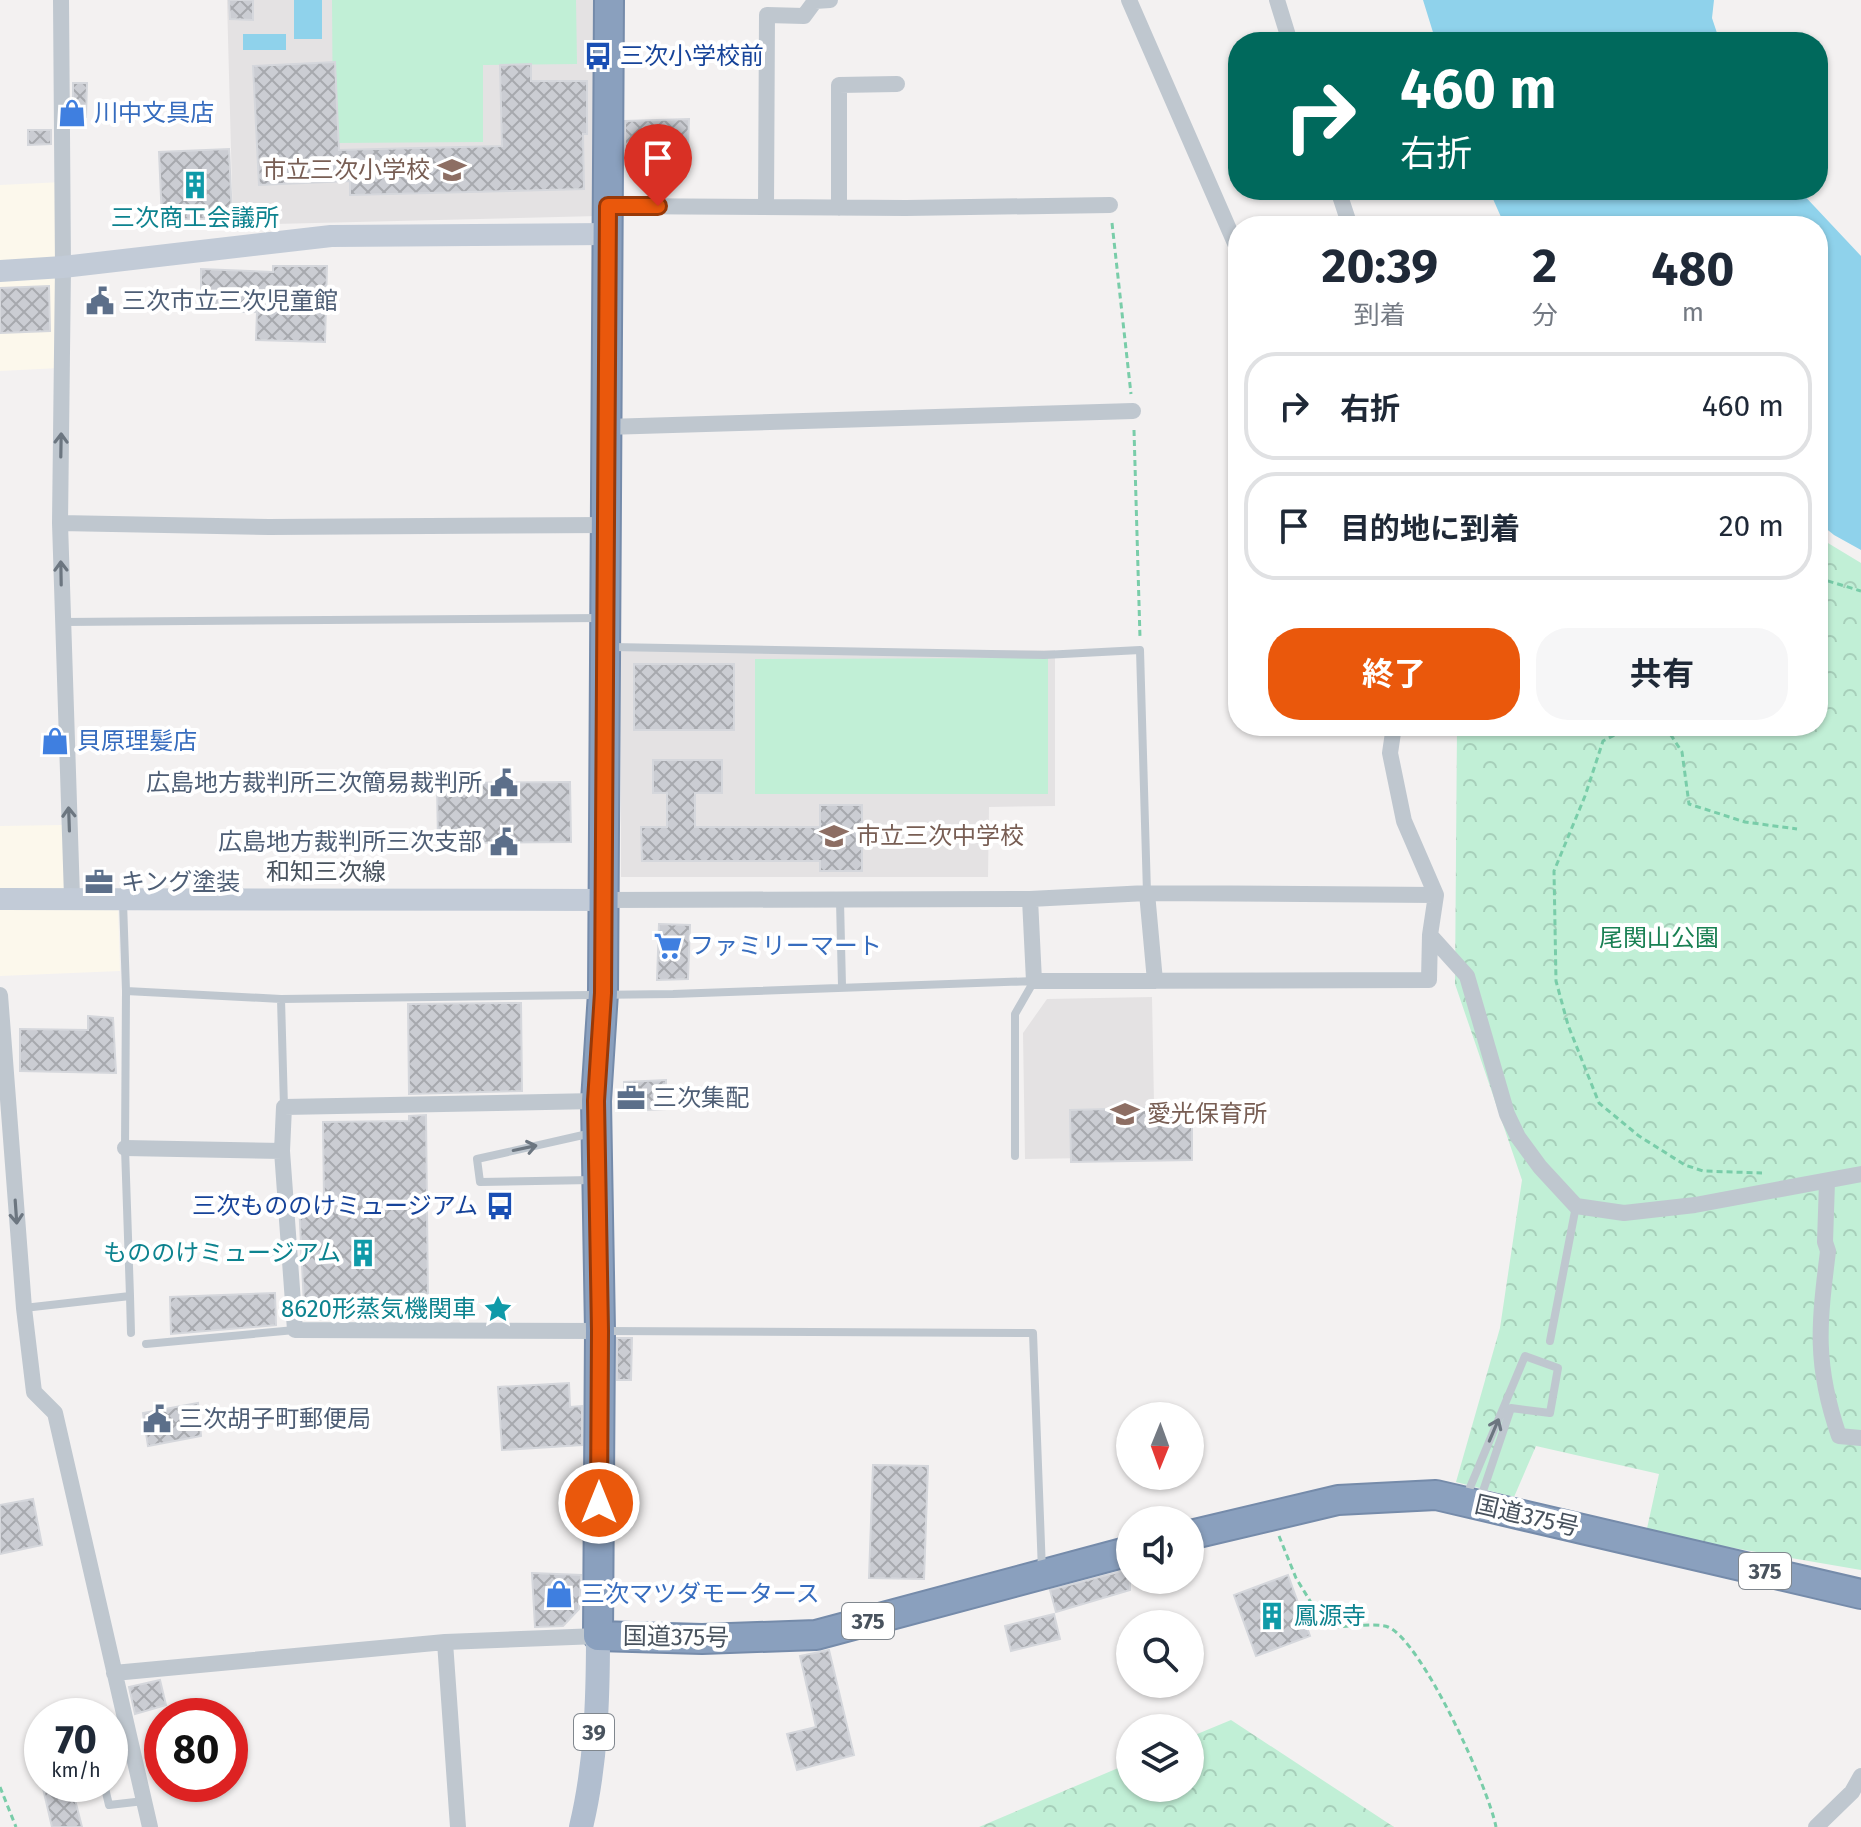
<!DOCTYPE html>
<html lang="ja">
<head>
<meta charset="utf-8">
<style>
	body { margin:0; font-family:"Fira Sans","Noto Sans JP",sans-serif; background:#f6f6f7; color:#1f2937; height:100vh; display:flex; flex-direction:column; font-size:30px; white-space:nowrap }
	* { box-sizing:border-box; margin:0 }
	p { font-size:26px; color:#747a83 }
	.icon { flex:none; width:44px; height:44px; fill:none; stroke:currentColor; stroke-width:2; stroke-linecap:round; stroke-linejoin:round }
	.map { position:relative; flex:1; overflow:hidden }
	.sheet { position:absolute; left:1228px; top:216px; width:600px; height:520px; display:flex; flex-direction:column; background:#fff; border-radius:32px; box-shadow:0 2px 6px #0004 }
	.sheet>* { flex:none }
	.top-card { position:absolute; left:1228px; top:32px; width:600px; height:168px; border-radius:32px; box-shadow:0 2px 6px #0004; background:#00695c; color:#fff; overflow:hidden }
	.needle { width:52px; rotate:181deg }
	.controls { position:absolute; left:1116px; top:1402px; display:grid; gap:16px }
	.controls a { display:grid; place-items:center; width:88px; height:88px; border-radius:50%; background:#fff; box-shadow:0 2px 6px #0004; font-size:40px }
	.speed { position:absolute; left:24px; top:1698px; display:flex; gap:16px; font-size:40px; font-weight:700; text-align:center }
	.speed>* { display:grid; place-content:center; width:104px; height:104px; border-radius:50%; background:#fff; box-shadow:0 2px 6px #0004; line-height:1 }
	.speed small { font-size:20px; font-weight:400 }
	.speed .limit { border:12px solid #d22; background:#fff; color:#111 }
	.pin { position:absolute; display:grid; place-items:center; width:68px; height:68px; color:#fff; margin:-82px -34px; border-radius:50% 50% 50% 0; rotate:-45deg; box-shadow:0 0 8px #0007 }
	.pin .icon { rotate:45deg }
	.me { position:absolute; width:88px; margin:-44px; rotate:0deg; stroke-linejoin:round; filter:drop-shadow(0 0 6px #0008) }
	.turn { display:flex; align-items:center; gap:28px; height:168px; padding:0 40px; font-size:36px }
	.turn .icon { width:104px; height:104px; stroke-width:2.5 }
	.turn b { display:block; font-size:56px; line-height:68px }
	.eta { display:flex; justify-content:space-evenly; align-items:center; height:136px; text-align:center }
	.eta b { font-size:48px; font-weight:700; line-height:56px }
	.cta { display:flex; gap:16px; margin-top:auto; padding:16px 40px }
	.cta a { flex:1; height:92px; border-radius:32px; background:#ea580c; color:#fff; font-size:32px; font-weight:700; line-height:92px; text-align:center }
	.cta a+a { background:#f6f6f7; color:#1f2937 }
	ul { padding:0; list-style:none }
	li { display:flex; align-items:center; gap:24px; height:108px; margin:0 16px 12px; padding:0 24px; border:4px solid #e0e1e3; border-radius:32px }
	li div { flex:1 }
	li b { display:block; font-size:30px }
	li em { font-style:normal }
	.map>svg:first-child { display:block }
	.commercial { fill:#fcf8ec }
	.education { fill:#e4e2e3 }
	.forest { fill:url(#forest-crowns) }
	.garden { fill:#c1efd6 }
	.water { fill:#8fd2eb }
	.building { fill:url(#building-cross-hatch); stroke:#d5d7dc; stroke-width:2 }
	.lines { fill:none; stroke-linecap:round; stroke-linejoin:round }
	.highway-casing { stroke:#758baa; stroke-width:32 }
	.path { stroke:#79cda9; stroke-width:3; stroke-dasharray:6 4; stroke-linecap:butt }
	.lane { stroke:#bfc7cf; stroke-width:8 }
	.street { stroke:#bfc7cf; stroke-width:16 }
	.secondary { stroke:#c2cbd7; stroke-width:22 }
	.primary { stroke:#b1becf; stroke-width:24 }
	.highway { stroke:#8aa0be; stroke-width:28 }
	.oneway { stroke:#6c7680 }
	.route-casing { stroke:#983908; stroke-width:20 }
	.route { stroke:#ea580c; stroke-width:14 }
	.labels { text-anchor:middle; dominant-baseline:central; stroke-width:8; stroke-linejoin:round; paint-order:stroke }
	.shield { fill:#fff; stroke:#80878e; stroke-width:2 }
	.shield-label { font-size:22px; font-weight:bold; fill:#49535e }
	.transit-label { font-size:24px; fill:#164399; stroke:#fff; text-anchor:start }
	.shop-label { font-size:24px; fill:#366cbe; stroke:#fff; text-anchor:start }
	.education-label { font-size:24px; fill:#785e54; stroke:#fff; text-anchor:start }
	.culture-label { font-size:24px; fill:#0d838f; stroke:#fff; text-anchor:end }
	.service-label { font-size:24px; fill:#4e5e75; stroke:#fff; text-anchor:start }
	.street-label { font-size:24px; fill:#49535e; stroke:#fff }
	.park-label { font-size:24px; fill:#198053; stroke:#fff }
</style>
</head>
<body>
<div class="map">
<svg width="1861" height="1827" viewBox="0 0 1861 1827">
	<defs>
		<pattern id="forest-crowns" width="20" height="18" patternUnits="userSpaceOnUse" patternTransform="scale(2)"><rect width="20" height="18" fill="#c1efd6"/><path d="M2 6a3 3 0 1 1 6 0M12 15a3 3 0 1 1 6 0" fill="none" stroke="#a7cfba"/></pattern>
		<pattern id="building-cross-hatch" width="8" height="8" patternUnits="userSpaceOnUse" patternTransform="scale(2)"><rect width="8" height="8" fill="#cbcdd3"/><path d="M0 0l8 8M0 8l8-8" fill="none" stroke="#a7a9ae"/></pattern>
	</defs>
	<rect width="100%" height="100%" fill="#f3f1f1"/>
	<path class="commercial" d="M63,182L60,368L0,371V185Z
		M63,825L67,906L118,905L120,971L0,976V826Z"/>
	<path class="education" d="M227,0H599L598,216L233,225Z
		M621,650H1055V806L989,807L988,877H621Z
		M1152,997L1155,1157L1025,1159L1023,1033L1047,999Z"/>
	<path class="forest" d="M1818,537L1861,563V1570L1646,1533L1659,1474L1536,1446L1514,1497L1456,1482L1500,1328L1522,1180L1455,984L1457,726H1818Z
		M1231,1720L1394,1827H979L1130,1763V1788H1190V1737Z"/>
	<path class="garden" d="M332,0H576L577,64L483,65V142L333,143Z
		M1048,658V794H755V659Z"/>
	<path class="water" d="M294,0H322V39H294Z
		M1423,0H1714L1712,18L1720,42H1436Z
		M243,34H286V50H243Z
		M1489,190H1799L1861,256V550L1834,535L1818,522V226H1505Z"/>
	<path class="building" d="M229,0H253V20L230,19Z
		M335,62L339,150L502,146L500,65L531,64V81H587V134H583L584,189L350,195V181L259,185L253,66Z
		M73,83H87L86,117H73Z
		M689,119L688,148L625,150V121Z
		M28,130H51V144L28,145Z
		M229,149L232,218L162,220L159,152Z
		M273,266H327L325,342L256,340L257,312H201V269L273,272Z
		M49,286L50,331L0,333V288Z
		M634,664H734V730H634Z
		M653,760H722V793H695V827H820V805H862V871H820V861H642L641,827H667V793H653Z
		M570,782L571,842L438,843L437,783Z
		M659,924L690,925L688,979L657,980Z
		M521,1003L522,1091L409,1094L408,1004Z
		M88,1016L113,1018L116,1073L20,1071V1029L88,1030Z
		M666,1080V1109L624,1111V1082Z
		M1192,1107V1160L1071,1162L1070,1110Z
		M426,1115L428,1304L304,1306L299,1202L324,1201L323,1122L409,1121V1116Z
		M275,1293L276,1325L171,1334L170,1297Z
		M617,1338H632L631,1380H617Z
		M569,1383L570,1407L582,1406V1445L502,1450L498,1387Z
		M198,1403L201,1436L148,1446L143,1413Z
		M873,1465L928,1466L924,1579L869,1578Z
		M33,1499L42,1545L0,1554V1505Z
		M1130,1569V1590L1056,1612L1050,1590Z
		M532,1573L581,1575L579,1609L563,1626L535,1627Z
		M1288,1575L1310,1636L1256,1656L1234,1595Z
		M1054,1614L1060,1639L1011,1651L1005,1626Z
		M829,1650L854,1755L797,1770L787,1734L816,1727L800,1656Z
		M160,1680L166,1705L135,1714L129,1687Z
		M42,1784H71L82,1827H52Z"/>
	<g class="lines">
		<defs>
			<path id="highway" d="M609,0L603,993L596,1101L600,1331L598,1636L702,1639L816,1635L1130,1551
				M1190,1535L1338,1500L1436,1495L1861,1594"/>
		</defs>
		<use href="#highway" class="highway-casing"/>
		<path class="path" d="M1112,223L1131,394
			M1134,430L1140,638
			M1818,578L1861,591
			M1632,726L1603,741L1585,796L1554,871L1556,981L1568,1025L1599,1103L1639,1136L1685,1165L1703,1171L1762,1173
			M1665,726L1682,752L1689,804L1745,822L1797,829
			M1279,1536L1296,1578L1326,1627C1341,1628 1376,1622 1388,1627C1422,1641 1489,1789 1496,1827
			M0,1787L16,1827"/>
		<path class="lane" d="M63,622L600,618
			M612,647L1044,655L1140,650L1147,893
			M840,901L842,986
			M126,991L281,999L673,994L1034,981
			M281,999L284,1107
			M592,1133L477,1159L480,1182L592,1180
			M1015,1156V1014L1034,981
			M130,1296L131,1333
			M24,1308L130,1296L125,1148L126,991L123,902
			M605,1331L1033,1333L1042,1571
			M1550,1341L1576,1206
			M146,1344L295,1330
			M1466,1497L1525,1356L1558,1368L1550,1413L1511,1408L1480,1500
			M110,1751L131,1746
			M104,1784L109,1805L144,1801"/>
		<path class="street" d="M61,0L63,267L60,523L72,897
			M1129,0L1238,250
			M1277,0L1290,42
			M1338,190L1350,226
			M608,206L906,208L1110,205
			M766,207L767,15L804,16L815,1L830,0
			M839,208V85L897,84
			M606,427L1133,411
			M60,523L269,527L606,525
			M1147,893L1155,981
			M1030,899L1034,981L1429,980L1430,935L1436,895L1404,821L1390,753L1394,726
			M603,900L1030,899L1147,893L1436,895
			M1430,935L1467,976L1507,1114L1518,1137L1540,1167L1576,1206L1624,1213L1695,1205L1861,1174
			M0,995L24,1308L34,1392L55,1413L150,1827
			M596,1101L284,1107L282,1151L295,1330L600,1331
			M125,1148L282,1151
			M1827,1182L1825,1242L1828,1251C1819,1324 1814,1364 1839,1436L1861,1438
			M445,1642L458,1827
			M114,1673L445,1642L598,1636
			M1816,1827L1852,1792L1861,1776"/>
		<path class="secondary" d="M0,271L63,267L331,236L608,234
			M0,899L603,900"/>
		<path class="primary" d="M581,1827C596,1765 598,1699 598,1636"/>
		<use href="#highway" class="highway"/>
	</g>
	<defs><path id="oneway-shaft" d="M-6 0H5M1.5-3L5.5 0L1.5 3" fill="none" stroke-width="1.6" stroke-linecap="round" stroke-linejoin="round" transform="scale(2)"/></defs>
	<g class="oneway">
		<use href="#oneway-shaft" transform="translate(61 445) rotate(-89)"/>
		<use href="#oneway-shaft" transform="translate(61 573) rotate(-91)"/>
		<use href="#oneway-shaft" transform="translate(69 819) rotate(-92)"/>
		<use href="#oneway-shaft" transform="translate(525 1148) rotate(-12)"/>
		<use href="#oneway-shaft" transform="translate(16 1212) rotate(86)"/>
		<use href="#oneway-shaft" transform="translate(1494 1430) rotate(-67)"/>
	</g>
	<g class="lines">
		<defs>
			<path id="route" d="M599,1503L600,1331L596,1101L603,993L608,206H658"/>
		</defs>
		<use href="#route" class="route-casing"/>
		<use href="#route" class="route"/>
	</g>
	<defs>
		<symbol id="bus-bare" viewBox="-9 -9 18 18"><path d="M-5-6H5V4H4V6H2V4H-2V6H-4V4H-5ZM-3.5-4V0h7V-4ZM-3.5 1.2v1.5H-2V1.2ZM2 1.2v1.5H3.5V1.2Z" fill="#1a4fb4" stroke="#fff" stroke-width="2.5" paint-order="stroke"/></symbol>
		<symbol id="shop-bare" viewBox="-9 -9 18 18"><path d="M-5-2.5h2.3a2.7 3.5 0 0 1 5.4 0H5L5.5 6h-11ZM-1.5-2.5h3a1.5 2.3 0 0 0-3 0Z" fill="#3f7fe0" stroke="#fff" stroke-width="2.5" paint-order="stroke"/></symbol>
		<symbol id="school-bare" viewBox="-9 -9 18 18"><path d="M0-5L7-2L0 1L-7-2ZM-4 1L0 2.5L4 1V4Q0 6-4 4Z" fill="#8d6e63" stroke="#fff" stroke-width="2.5" paint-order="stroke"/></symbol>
		<symbol id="building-bare" viewBox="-9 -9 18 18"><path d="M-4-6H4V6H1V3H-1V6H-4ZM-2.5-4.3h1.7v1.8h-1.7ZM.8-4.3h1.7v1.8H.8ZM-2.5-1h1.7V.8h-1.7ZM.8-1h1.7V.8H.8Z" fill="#0f9aa8" stroke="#fff" stroke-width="2.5" paint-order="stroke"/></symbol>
		<symbol id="civic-bare" viewBox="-9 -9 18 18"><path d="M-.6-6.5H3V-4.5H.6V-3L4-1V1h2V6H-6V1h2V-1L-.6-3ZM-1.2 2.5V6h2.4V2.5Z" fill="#5c6f8a" stroke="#fff" stroke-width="2.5" paint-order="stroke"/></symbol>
		<symbol id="office-bare" viewBox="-9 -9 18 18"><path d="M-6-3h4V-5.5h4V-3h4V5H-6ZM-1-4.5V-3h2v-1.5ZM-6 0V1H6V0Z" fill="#5c6f8a" stroke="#fff" stroke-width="2.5" paint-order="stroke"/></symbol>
		<symbol id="supermarket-bare" viewBox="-9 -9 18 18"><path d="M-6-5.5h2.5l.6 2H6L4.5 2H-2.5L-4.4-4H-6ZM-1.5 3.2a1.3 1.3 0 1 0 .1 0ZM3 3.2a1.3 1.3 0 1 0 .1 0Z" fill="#3f7fe0" stroke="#fff" stroke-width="2.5" paint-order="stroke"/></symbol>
		<symbol id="sight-bare" viewBox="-9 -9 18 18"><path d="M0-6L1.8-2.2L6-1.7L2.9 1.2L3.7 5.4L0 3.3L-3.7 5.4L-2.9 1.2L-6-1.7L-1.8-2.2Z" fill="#0f9aa8" stroke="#fff" stroke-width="2.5" paint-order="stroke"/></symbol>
	</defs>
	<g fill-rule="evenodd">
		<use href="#bus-bare" x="578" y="36" width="40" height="40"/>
		<use href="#shop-bare" x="52" y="93" width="40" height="40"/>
		<use href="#school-bare" x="432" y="150" width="40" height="40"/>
		<use href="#building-bare" x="175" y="165" width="40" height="40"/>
		<use href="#civic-bare" x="80" y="281" width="40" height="40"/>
		<use href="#shop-bare" x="35" y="721" width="40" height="40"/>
		<use href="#civic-bare" x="484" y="763" width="40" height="40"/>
		<use href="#school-bare" x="814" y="816" width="40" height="40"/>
		<use href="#civic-bare" x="484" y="822" width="40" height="40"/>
		<use href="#office-bare" x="79" y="862" width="40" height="40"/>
		<use href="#supermarket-bare" x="648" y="926" width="40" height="40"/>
		<use href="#office-bare" x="611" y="1078" width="40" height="40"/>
		<use href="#school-bare" x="1105" y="1094" width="40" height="40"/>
		<use href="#bus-bare" x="480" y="1186" width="40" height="40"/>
		<use href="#building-bare" x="343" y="1233" width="40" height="40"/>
		<use href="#sight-bare" x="478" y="1289" width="40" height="40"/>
		<use href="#civic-bare" x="137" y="1399" width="40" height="40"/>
		<use href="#shop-bare" x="539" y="1574" width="40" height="40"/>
		<use href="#building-bare" x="1252" y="1596" width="40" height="40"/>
	</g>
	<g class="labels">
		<g class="shield">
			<rect x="1739" y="1553" width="52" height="36" rx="6"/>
			<rect x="842" y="1603" width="52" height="36" rx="6"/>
			<rect x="574" y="1714" width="40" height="36" rx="6"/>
		</g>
		<g class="shield-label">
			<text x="1765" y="1571">375</text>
			<text x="868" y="1621">375</text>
			<text x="594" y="1732">39</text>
		</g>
		<g class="transit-label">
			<text x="620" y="56">三次小学校前</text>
			<text x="478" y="1206" text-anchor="end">三次もののけミュージアム</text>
		</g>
		<g class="shop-label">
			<text x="94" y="113">川中文具店</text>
			<text x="77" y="741">貝原理髪店</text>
			<text x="690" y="946">ファミリーマート</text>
			<text x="581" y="1594">三次マツダモータース</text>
		</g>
		<g class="education-label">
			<text x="430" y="170" text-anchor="end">市立三次小学校</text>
			<text x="856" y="836">市立三次中学校</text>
			<text x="1147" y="1114">愛光保育所</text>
		</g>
		<g class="culture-label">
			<text x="195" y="218" text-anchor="middle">三次商工会議所</text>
			<text x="341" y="1253">もののけミュージアム</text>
			<text x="476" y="1309">8620形蒸気機関車</text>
			<text x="1294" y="1616" text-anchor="start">鳳源寺</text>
		</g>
		<g class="service-label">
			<text x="122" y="301">三次市立三次児童館</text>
			<text x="482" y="783" text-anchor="end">広島地方裁判所三次簡易裁判所</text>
			<text x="482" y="842" text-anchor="end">広島地方裁判所三次支部</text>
			<text x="121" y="882">キング塗装</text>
			<text x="653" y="1098">三次集配</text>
			<text x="179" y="1419">三次胡子町郵便局</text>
		</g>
		<g class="street-label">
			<text x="326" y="872">和知三次線</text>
			<text transform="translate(1527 1516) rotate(13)">国道375号</text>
			<text transform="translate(676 1637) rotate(1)">国道375号</text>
		</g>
		<g class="park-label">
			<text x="1659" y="938">尾関山公園</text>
		</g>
	</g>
</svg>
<div class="controls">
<a><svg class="needle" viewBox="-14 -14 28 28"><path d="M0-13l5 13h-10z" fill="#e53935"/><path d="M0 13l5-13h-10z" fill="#747a83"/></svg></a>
<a><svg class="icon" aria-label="sound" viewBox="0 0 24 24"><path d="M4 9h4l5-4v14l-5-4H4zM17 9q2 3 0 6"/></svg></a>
<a><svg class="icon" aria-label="search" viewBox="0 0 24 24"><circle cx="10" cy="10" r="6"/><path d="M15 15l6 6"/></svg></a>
<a><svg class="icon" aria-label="layers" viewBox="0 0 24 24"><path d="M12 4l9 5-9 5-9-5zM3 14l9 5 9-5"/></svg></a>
</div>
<div class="speed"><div>70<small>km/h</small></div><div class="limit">80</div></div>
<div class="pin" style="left:658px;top:206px;background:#d93025"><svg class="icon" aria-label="arrive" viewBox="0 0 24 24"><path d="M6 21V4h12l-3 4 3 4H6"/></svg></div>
<svg class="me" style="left:599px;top:1503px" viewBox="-20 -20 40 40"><circle r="17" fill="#ea580c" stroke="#fff" stroke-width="3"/><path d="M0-11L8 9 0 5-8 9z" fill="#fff"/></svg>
<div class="top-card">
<div class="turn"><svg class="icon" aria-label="right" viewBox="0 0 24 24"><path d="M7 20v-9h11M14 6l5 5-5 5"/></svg><div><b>460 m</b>右折</div></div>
</div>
<section class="sheet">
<div class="eta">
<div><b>20:39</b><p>到着</p></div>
<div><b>2</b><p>分</p></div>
<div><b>480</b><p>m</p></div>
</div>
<ul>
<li><svg class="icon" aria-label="right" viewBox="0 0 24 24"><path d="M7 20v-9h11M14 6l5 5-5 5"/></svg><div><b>右折</b></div><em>460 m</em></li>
<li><svg class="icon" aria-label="arrive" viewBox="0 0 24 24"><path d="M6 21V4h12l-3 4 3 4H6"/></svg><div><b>目的地に到着</b></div><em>20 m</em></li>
</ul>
<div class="cta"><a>終了</a><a>共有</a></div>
</section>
</div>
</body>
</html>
